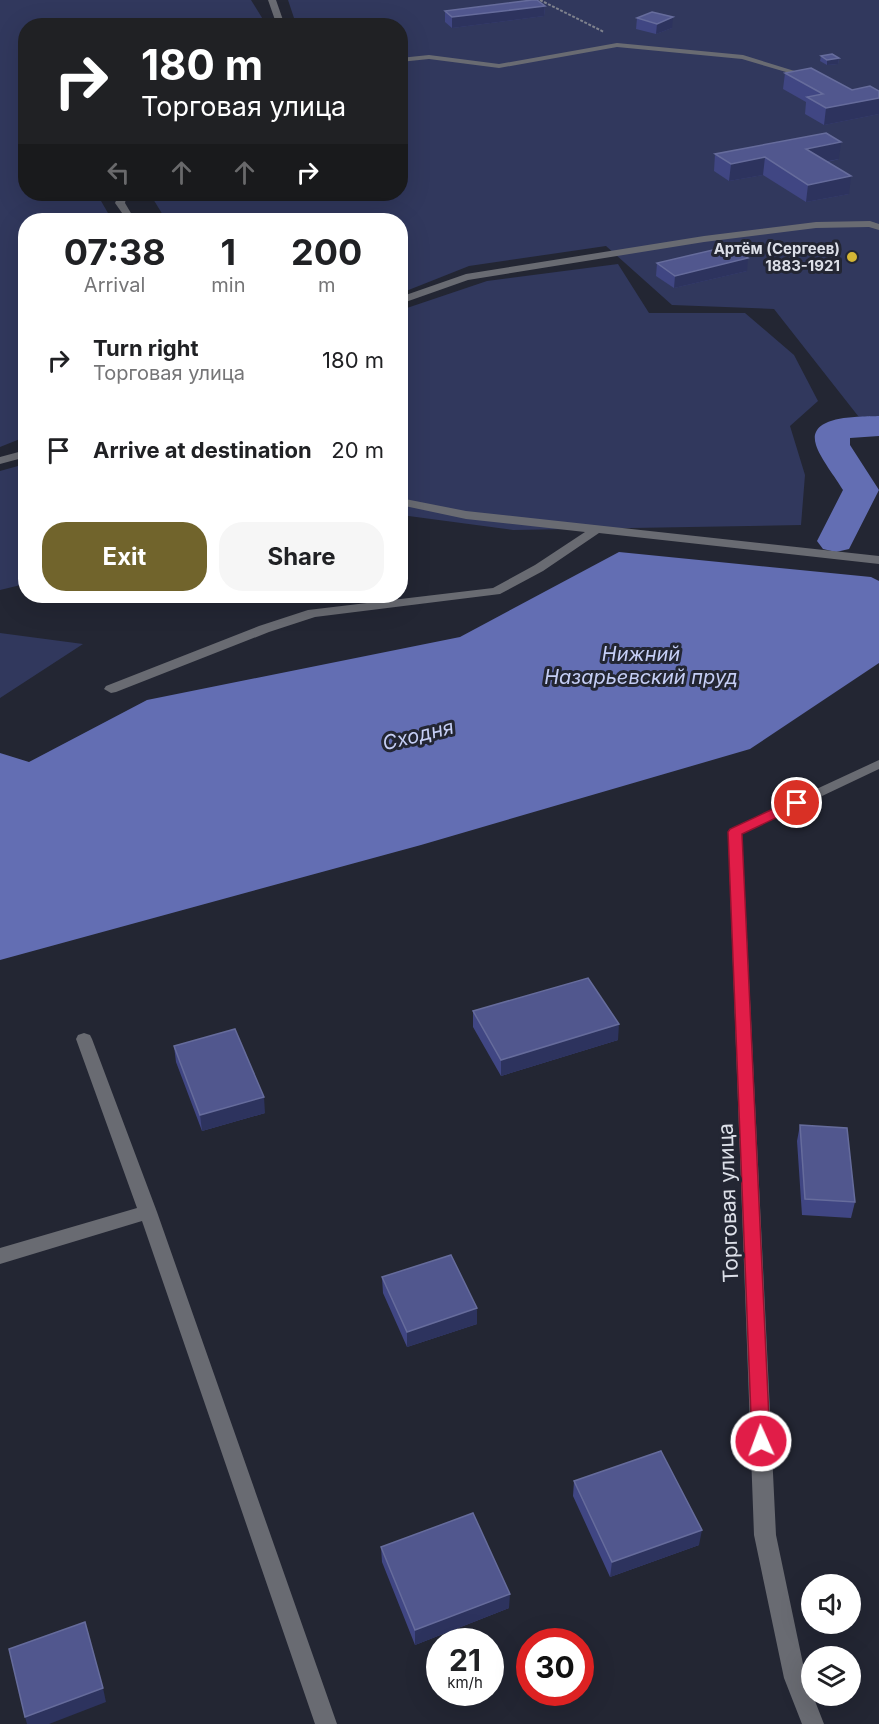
<!DOCTYPE html>
<html lang="en">
<head>
<meta charset="utf-8">
<style>
	body { margin:0; font-family:Inter,sans-serif; background:#f6f6f6; color:#202124; height:100vh; display:flex; flex-direction:column; font-size:22px; white-space:nowrap }
	* { box-sizing:border-box; margin:0 }
	p { font-size:20px; color:#757577 }
	.icon { flex:none; width:33px; height:33px; fill:none; stroke:currentColor; stroke-width:2; stroke-linecap:round; stroke-linejoin:round }
	.map { position:relative; flex:1; overflow:hidden }
	.sheet { position:absolute; left:18px; top:213px; width:390px; height:390px; display:flex; flex-direction:column; background:#fff; border-radius:24px; box-shadow:0 6px 24px #0002 }
	.sheet>* { flex:none }
	.guide { position:absolute; left:18px; top:18px; width:390px; height:183px; border-radius:24px; box-shadow:0 6px 24px #0002; background:#202124; color:#fff; overflow:hidden }
	.controls { position:absolute; left:801px; top:1574px; display:grid; gap:12px }
	.controls a { display:grid; place-items:center; width:60px; height:60px; border-radius:50%; background:#fff; box-shadow:0 6px 24px #0002; font-size:30px }
	.speed { position:absolute; left:426px; top:1628px; display:flex; gap:12px; font-size:30px; font-weight:700; text-align:center }
	.speed>* { display:grid; place-content:center; width:78px; height:78px; border-radius:50%; background:#fff; box-shadow:0 6px 24px #0002; line-height:1 }
	.speed small { font-size:15px; font-weight:400 }
	.speed .limit { border:9px solid #d22; background:#fff; color:#111 }
	.pin { position:absolute; display:grid; place-items:center; width:51px; height:51px; color:#fff; margin:-26px; border:3px solid #fff; border-radius:50%; box-shadow:0 2px 6px #0007 }
	.me { position:absolute; width:66px; margin:-33px; rotate:358deg; stroke-linejoin:round; filter:drop-shadow(0 0 4px #0008) }
	.turn { display:flex; align-items:center; gap:21px; height:126px; padding:0 24px; font-size:27px }
	.turn .icon { width:78px; height:78px; stroke-width:2.5 }
	.turn b { display:block; font-size:42px; line-height:51px }
	.lanes { display:flex; align-items:center; height:57px; padding:0 24px; background:#0003; justify-content:center; gap:30px; direction:ltr }
	.lanes .off { opacity:.35 }
	.eta { display:flex; justify-content:space-evenly; align-items:center; height:102px; text-align:center }
	.eta b { font-size:36px; font-weight:700; line-height:42px }
	.cta { display:flex; gap:12px; margin-top:auto; padding:12px 24px }
	.cta a { flex:1; height:69px; border-radius:24px; background:#71642c; color:#fff; font-size:24px; font-weight:700; line-height:69px; text-align:center }
	.cta a+a { background:#f6f6f6; color:#202124 }
	ul { padding:0; list-style:none }
	li { display:flex; align-items:center; gap:18px; height:90px; padding:0 24px }
	li div { flex:1 }
	li b { display:block; font-size:22px }
	li em { font-style:normal }
	.map>svg:first-child { display:block }
	.green { fill:#31385d }
	.water { fill:#636eb3 }
	.lines { fill:none; stroke-linecap:round; stroke-linejoin:round }
	.river { fill:#636eb3; fill-rule:evenodd }
	.path { stroke:#7f828d; stroke-width:2; stroke-dasharray:3 1.5; stroke-linecap:butt }
	.minor { fill:#696b72; fill-rule:evenodd }
	.wall { fill:#404683 }
	.shaded-wall { fill:#2d335e }
	.building { fill:#51578e; stroke:#666c9c; stroke-width:1.5 }
	.route { fill:#e11d48; stroke:#92132f; stroke-width:1.5 }
	.poi-dot { fill:#d4b635; stroke:#232633; stroke-width:2 }
	.labels { text-anchor:middle; dominant-baseline:central; stroke-width:6; stroke-linejoin:round; paint-order:stroke }
	.far-poi-label { font-size:15px; font-weight:bold; fill:#dcdfe8; stroke:#232633; text-anchor:end }
	.water-label { font-size:20px; font-style:italic; fill:#c5cef5; stroke:#232633 }
	.near-street-label { font-size:21px; fill:#dcdfe8; stroke:#232633 }
</style>
</head>
<body>
<div class="map">
<svg width="879" height="1724" viewBox="0 0 879 1724">
	<rect width="100%" height="100%" fill="#232633"/>
	<path class="green" d="M0,0H251L264,21L260,26H26V194H97L112,220H26L25,437L0,447Z
		M288,0H879V420L862,421L774,309L672,305L606,246L469,266L401,293L400,220H166L150,194H400V26L288,25L294,18Z
		M618,264L649,313H745L794,355L818,401L790,426L805,475L801,525L513,530L401,515V310L487,281Z
		M25,464V584L0,590V471Z
		M0,633L83,644L0,698Z"/>
	<path class="water" d="M619,552L871,577L879,581V663L750,749L421,845L0,960V753L29,762L147,700L460,637Z"/>
	<g class="lines">
		<path class="river" d="M879,416V436L850,438V445L879,490L849,549L836,552L823,549L817,541L843,490C836,478 820,458 816,445C806,414 862,417 879,416Z"/>
		<path class="path" d="M540,0L604,32"/>
		<path class="minor" d="M268,0H276L283,20L279,26H272L275,20Z
			M617,43L743,55L814,77L810,79L742,59L617,47L499,68L429,59L400,62V58L429,55L499,64Z
			M119,194H127L125,203L135,220H127L115,203Z
			M816,222L870,221L879,224V230L869,227L816,228L704,242L468,280L400,304V297L466,274L704,236Z
			M26,450V457L0,464V457Z
			M400,498L466,511L879,556V564L599,533L543,571L500,594L315,617L269,632L116,692L111,693L104,689L106,686L259,626L308,610L493,588L535,565L585,532L466,519L400,505Z
			M879,760V769L742,834L776,1535L806,1678L824,1724H802L784,1678L754,1535L728,832L730,829Z
			M84,1033L90,1035L92,1039L157,1212L337,1724H315L142,1221L0,1264V1248L137,1208L76,1039L78,1035Z"/>
	</g>
	<path class="wall" d="M545,6L544,16L452,28L445,22V11Z
		M637,18L672,28L656,34L636,29Z
		M821,56L839,58L838,64L827,65L820,61Z
		M785,73L852,90L879,91V114L824,125L805,114L806,102L783,89Z
		M715,154L839,159L827,162L849,194L806,202L763,175L729,181L714,171Z
		M657,263L747,271L674,288L656,276Z
		M473,1011L618,1040L501,1076L473,1027Z
		M174,1046L265,1113L202,1131L176,1062Z
		M800,1125L855,1202L851,1218L802,1215L797,1141Z
		M382,1277L477,1324L407,1347L383,1293Z
		M574,1481L699,1545L610,1577L573,1496Z
		M381,1547L509,1608L415,1645L382,1562Z"/>
	<path class="shaded-wall" d="M545,6L544,16L452,28V17Z
		M673,17L672,28L656,34L657,24Z
		M839,58L838,64L827,65V60Z
		M879,98V114L824,125L826,108Z
		M841,142L839,159L804,166L806,149Z
		M765,157L763,175L729,181L731,164Z
		M851,176L849,194L806,202L808,185Z
		M748,258L747,271L674,288L675,276Z
		M619,1024L618,1040L501,1076V1060Z
		M264,1097L265,1113L202,1131L200,1115Z
		M477,1308V1324L407,1347V1332Z
		M702,1530L699,1545L610,1577L612,1562Z
		M510,1594L509,1608L415,1645V1630Z
		M103,1688L106,1702L49,1724H27L25,1717Z"/>
	<path class="building" d="M532,0H537L545,6L452,17L445,11Z
		M652,12L673,17L657,24L637,18Z
		M832,54L839,58L827,60L821,56Z
		M811,68L852,90L870,86L879,91V98L826,108L807,97L823,94L785,73Z
		M826,133L841,142L806,149L851,176L808,185L765,157L731,164L715,154Z
		M730,246L748,258L675,276L657,263Z
		M588,978L619,1024L501,1060L473,1011Z
		M235,1029L264,1097L200,1115L174,1046Z
		M800,1125L847,1128L855,1202L805,1199Z
		M451,1255L477,1308L407,1332L382,1277Z
		M661,1451L702,1530L612,1562L574,1481Z
		M473,1513L510,1594L415,1630L381,1547Z
		M85,1622L103,1688L25,1717L9,1649Z"/>
	<path class="route" d="M797,798L803,803L801,806L742,834L770,1441L768,1447L761,1450L755,1447L752,1441L728,832L730,829Z"/>
	<circle class="poi-dot" cx="852" cy="257" r="6"/>
	<g class="labels">
		<g class="far-poi-label">
			<text x="840" y="248">Артём (Сергеев)<tspan x="840" dy="17">1883-1921</tspan></text>
		</g>
		<g class="water-label">
			<text x="641" y="654">Нижний<tspan x="641" dy="23">Назарьевский пруд</tspan></text>
			<text transform="translate(418 735) rotate(-14)">Сходня</text>
		</g>
		<g class="near-street-label">
			<text transform="translate(728 1203) rotate(-92)">Торговая улица</text>
		</g>
	</g>
</svg>
<div class="controls">
<a><svg class="icon" aria-label="sound" viewBox="0 0 24 24"><path d="M4 9h4l5-4v14l-5-4H4zM17 9q2 3 0 6"/></svg></a>
<a><svg class="icon" aria-label="layers" viewBox="0 0 24 24"><path d="M12 4l9 5-9 5-9-5zM3 14l9 5 9-5"/></svg></a>
</div>
<div class="speed"><div>21<small>km/h</small></div><div class="limit">30</div></div>
<div class="pin" style="left:797px;top:803px;background:#d93025"><svg class="icon" aria-label="arrive" viewBox="0 0 24 24"><path d="M6 21V4h12l-3 4 3 4H6"/></svg></div>
<svg class="me" style="left:761px;top:1441px" viewBox="-20 -20 40 40"><circle r="17" fill="#e11d48" stroke="#fff" stroke-width="3"/><path d="M0-11L8 9 0 5-8 9z" fill="#fff"/></svg>
<div class="guide">
<div class="turn"><svg class="icon" aria-label="right" viewBox="0 0 24 24"><path d="M7 20v-9h11M14 6l5 5-5 5"/></svg><div><b>180 m</b>Торговая улица</div></div>
<div class="lanes"><svg class="icon off" aria-label="left" viewBox="0 0 24 24"><path d="M17 20v-9H6M10 6l-5 5 5 5"/></svg><svg class="icon off" aria-label="ahead" viewBox="0 0 24 24"><path d="M12 20V5M6 11l6-6 6 6"/></svg><svg class="icon off" aria-label="ahead" viewBox="0 0 24 24"><path d="M12 20V5M6 11l6-6 6 6"/></svg><svg class="icon" aria-label="right" viewBox="0 0 24 24"><path d="M7 20v-9h11M14 6l5 5-5 5"/></svg></div>
</div>
<section class="sheet">
<div class="eta">
<div><b>07:38</b><p>Arrival</p></div>
<div><b>1</b><p>min</p></div>
<div><b>200</b><p>m</p></div>
</div>
<ul>
<li><svg class="icon" aria-label="right" viewBox="0 0 24 24"><path d="M7 20v-9h11M14 6l5 5-5 5"/></svg><div><b>Turn right</b><p>Торговая улица</p></div><em>180 m</em></li>
<li><svg class="icon" aria-label="arrive" viewBox="0 0 24 24"><path d="M6 21V4h12l-3 4 3 4H6"/></svg><div><b>Arrive at destination</b></div><em>20 m</em></li>
</ul>
<div class="cta"><a>Exit</a><a>Share</a></div>
</section>
</div>
</body>
</html>
